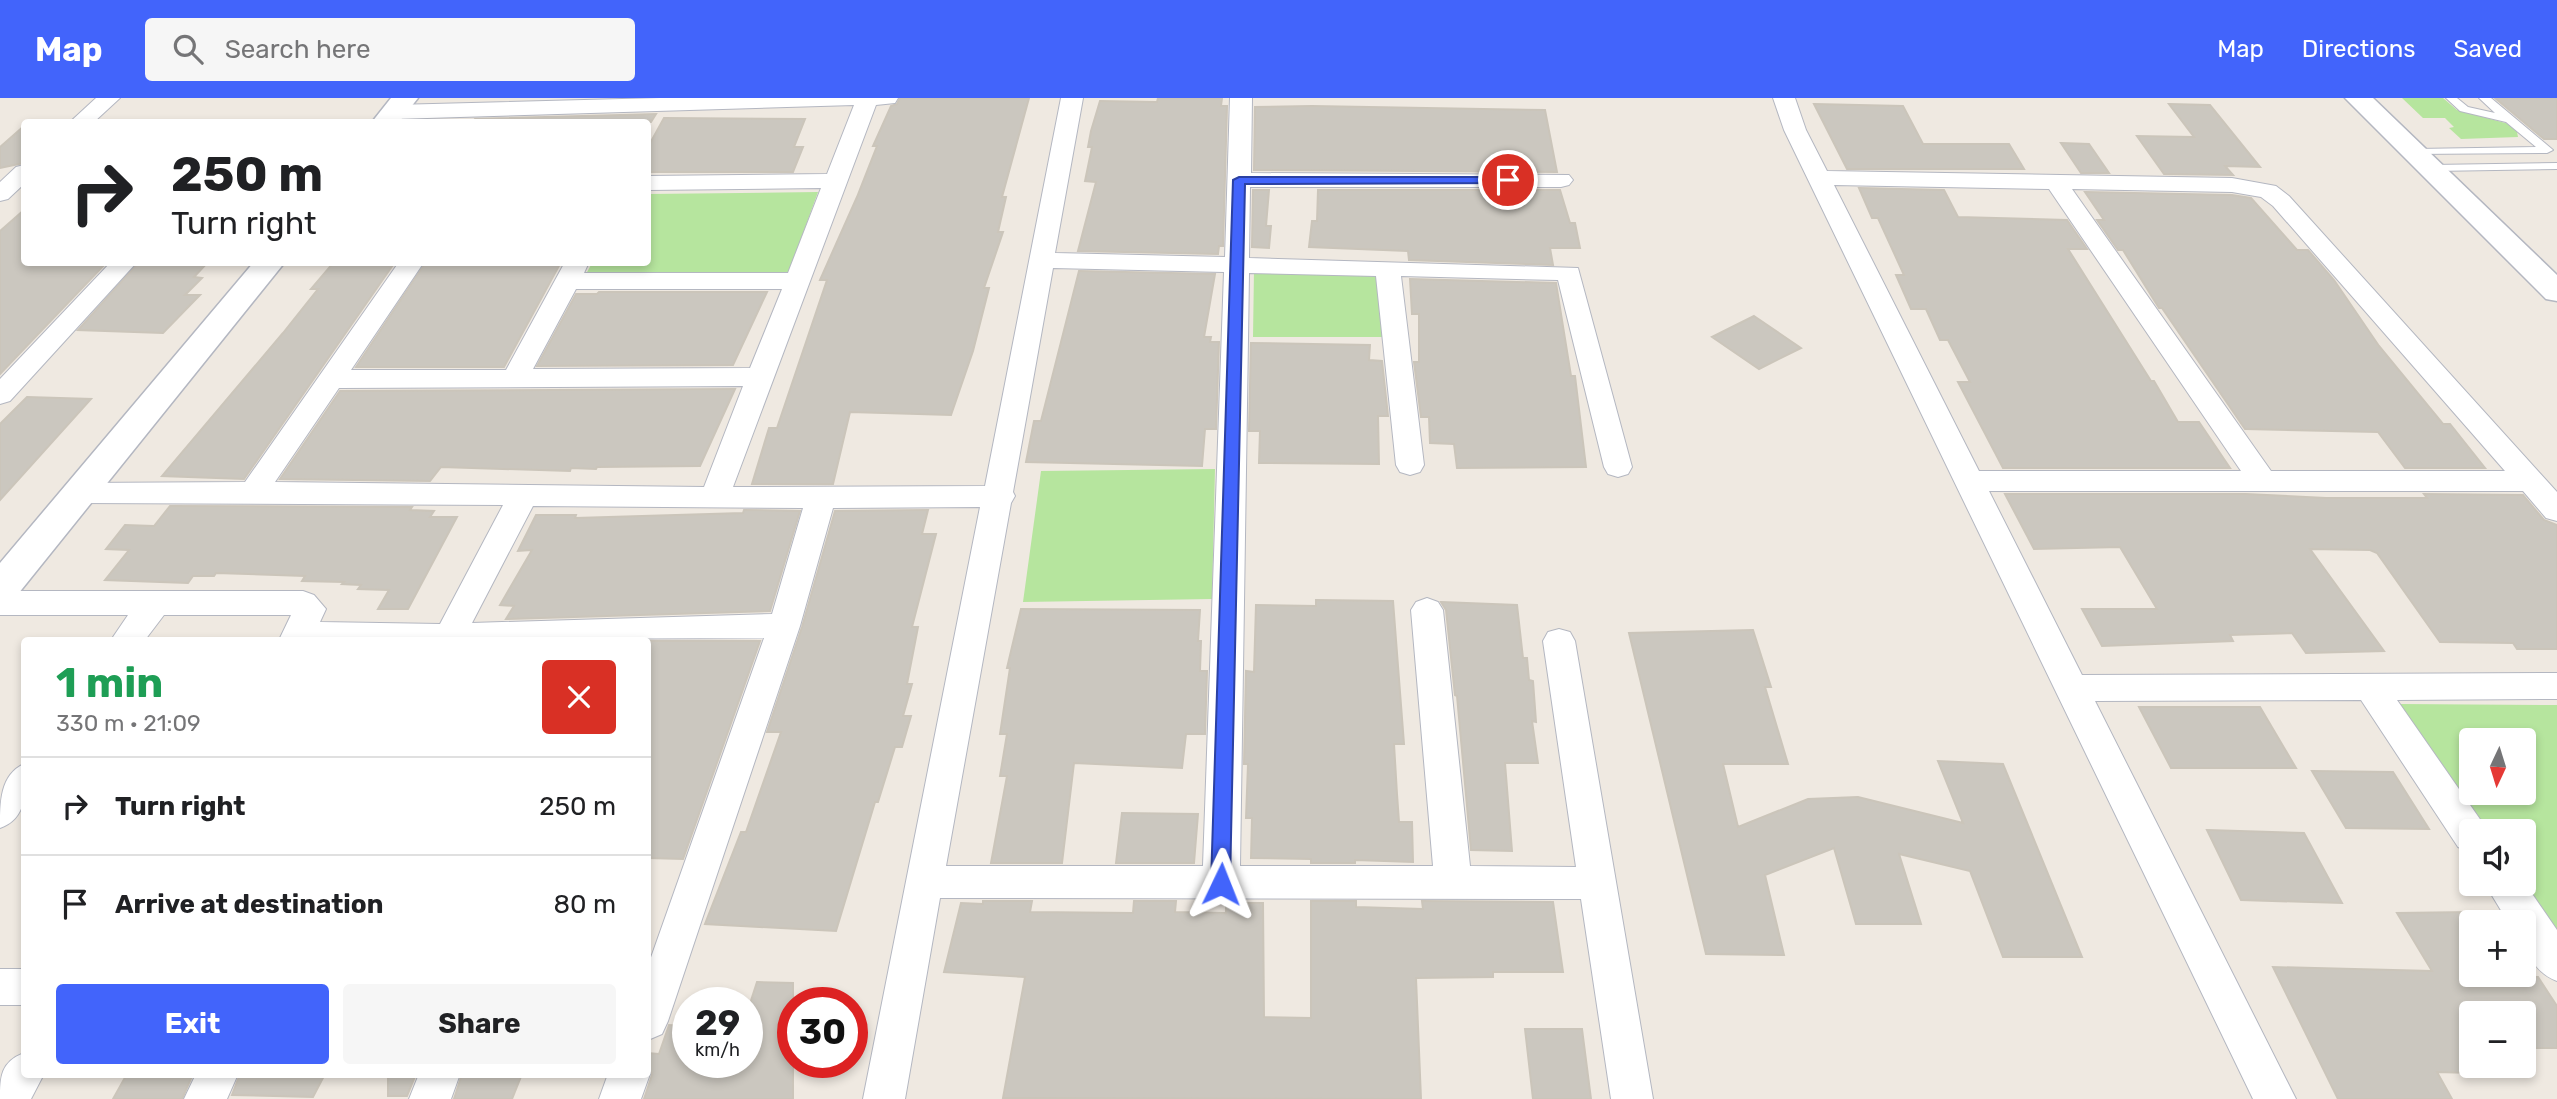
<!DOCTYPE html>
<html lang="en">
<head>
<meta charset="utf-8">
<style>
	body { margin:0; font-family:Rubik,sans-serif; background:#f6f6f6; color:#202124; height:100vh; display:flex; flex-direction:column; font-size:26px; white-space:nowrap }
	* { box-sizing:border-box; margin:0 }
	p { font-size:23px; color:#757577 }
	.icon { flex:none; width:38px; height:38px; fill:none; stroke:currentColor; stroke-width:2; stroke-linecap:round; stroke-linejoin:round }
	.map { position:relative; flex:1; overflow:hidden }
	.sheet { position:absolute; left:21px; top:539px; width:630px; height:441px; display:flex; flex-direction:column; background:#fff; border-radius:7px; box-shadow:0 4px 10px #0003 }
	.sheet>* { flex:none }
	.guide { position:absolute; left:21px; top:21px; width:630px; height:147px; border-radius:7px; box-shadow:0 4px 10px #0003; background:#fff; color:#202124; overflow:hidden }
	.needle { width:46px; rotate:184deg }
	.buttons { position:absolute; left:2459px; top:630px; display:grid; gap:14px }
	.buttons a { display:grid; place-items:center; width:77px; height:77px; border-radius:7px; background:#fff; box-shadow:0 4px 10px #0003; font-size:35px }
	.speed { position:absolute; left:672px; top:889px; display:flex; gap:14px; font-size:35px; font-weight:700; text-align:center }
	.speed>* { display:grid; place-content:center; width:91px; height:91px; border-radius:50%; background:#fff; box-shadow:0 4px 10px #0003; line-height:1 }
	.speed small { font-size:18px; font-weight:400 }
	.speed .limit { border:10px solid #d22; background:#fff; color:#111 }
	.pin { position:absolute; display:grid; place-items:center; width:60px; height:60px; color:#fff; margin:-30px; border:4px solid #fff; border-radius:50%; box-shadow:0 2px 7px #0007 }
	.me { position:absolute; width:77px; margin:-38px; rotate:2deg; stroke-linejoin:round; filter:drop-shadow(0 0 5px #0008) }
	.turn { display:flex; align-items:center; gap:24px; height:147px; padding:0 35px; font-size:32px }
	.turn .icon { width:91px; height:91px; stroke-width:2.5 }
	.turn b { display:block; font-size:49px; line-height:60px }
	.round { display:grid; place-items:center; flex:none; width:74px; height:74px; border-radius:7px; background:#f6f6f6 }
	.headline { display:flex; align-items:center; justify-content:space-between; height:119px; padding:0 35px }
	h1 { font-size:42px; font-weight:700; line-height:52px; color:#1e9e55 }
	.cta { display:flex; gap:14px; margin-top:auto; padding:14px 35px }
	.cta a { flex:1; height:80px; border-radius:7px; background:#4264fb; color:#fff; font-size:28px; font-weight:700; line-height:80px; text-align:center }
	.cta a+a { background:#f6f6f6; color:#202124 }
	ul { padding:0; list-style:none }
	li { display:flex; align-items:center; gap:21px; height:98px; padding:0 35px; border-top:2px solid #e0e0e0 }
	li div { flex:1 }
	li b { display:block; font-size:26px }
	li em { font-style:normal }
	header { display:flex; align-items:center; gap:42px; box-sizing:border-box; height:98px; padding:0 35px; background:#4264fb; color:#fff }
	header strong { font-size:33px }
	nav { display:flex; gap:38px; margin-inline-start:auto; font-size:24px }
	.search { width:490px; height:63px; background:#f6f6f6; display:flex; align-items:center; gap:18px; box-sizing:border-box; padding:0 24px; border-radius:7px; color:#757577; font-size:26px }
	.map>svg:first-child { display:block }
	.green { fill:#b6e59e; fill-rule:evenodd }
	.building { fill:#cbc7bf; stroke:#cbc5ba; stroke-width:2 }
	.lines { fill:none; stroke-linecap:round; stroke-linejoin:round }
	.lane-casing { stroke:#b4b7c1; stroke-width:2 }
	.street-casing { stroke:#b4b7c1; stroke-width:2 }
	.secondary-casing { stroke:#b4b7c1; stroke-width:3 }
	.lane { fill:#fff; fill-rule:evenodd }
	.street { fill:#fff; fill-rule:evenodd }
	.secondary { fill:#fff; fill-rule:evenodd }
	.route { fill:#4264fb; stroke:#2b41a3; stroke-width:2 }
</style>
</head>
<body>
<header>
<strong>Map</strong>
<div class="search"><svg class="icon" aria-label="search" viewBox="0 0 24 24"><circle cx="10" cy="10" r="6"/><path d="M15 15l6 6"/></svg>Search here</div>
<nav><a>Map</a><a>Directions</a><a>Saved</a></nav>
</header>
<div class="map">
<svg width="2557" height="1001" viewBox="0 0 2557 1001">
	<rect width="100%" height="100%" fill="#efe9e1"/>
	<path class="green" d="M2402,0H2443L2457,12L2509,26L2517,34L2518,39L2461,41L2449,30L2454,29L2445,20H2423Z
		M818,94L789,174L586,176L592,165L648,164V96Z
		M1254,172H1377L1383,239H1253Z
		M1215,371L1212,501L1023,504L1041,373Z
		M2400,606L2557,607V841L2524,786V733H2485ZM2471,642H2524V695H2471Z"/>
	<path class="building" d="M900,0H1029L1002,99H1006L998,134H1003L984,190H989L973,253L951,317L850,314L833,386H752L769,330H777L827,182H820L857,99L877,48H873L891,8L897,6Z
		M1158,0H1222L1221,8H1227L1223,148H1219L1218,156L1078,153L1096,84L1085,83L1092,49H1088L1091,33L1100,3L1157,4Z
		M2495,0H2557V41H2544Z
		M1814,6L1903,8L1923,46H2009L2024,71H1847Z
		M2169,6L2210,7L2260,69L2225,68L2233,77L2164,76L2137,38L2194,39Z
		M1312,8L1545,12L1557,74L1254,72L1255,9Z
		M656,16L651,24H472L475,21Z
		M664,20L805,21L794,49H803L793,74H648V49Z
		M24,28V65L0,70V49Z
		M2061,45L2089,46L2109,75H2081Z
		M1859,90L1944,92L1958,119L2067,122L2087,151H2068L2151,283H2154L2178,324H2199L2230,370H2003L1958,284H1970L1948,242H1940L1926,211H1911L1896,177H1904L1878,120H1872Z
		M1253,92H1269L1266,128H1271L1269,150L1252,149Z
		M1318,92H1560L1570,125H1575L1580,150H1550L1553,167L1409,162L1408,153L1309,149L1312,123H1317Z
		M2085,94L2232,97L2251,100L2297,152H2308L2334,182L2379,248L2443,326H2450L2485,370H2405L2378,334L2245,331L2162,210H2159L2123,152H2118L2097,122H2104Z
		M24,112V164H107L0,276V133Z
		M139,164H208L194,179L202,180L185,197H200L163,235L78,232Z
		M334,164H395L244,381L162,378L283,235L318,191H311Z
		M426,164H561L504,269H356Z
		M1079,173L1215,176L1204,239H1211L1210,244H1219L1216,331H1205L1202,368L1026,364L1034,323H1041Z
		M1410,181L1556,185L1571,278H1575L1586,369L1457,370L1454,346L1430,345L1429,319H1421L1414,264H1419V216H1412Z
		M599,194H767L733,267L537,268L576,196H597Z
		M1754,218L1801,250L1759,271L1712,239Z
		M1251,245L1370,247L1369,262L1382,263L1388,318H1378L1379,366L1259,365L1260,333H1249Z
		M735,291L700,368L597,369L596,371L571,370L570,373L441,369L430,383L280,381L340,293Z
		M27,299L91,301L0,402V326Z
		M2005,396H2246L2326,400H2427L2424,396L2523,397L2544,422L2557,427V551H2517L2513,545L2440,544L2377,455L2370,452L2310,451L2384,553L2306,555L2292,535L2230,537L2233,543L2102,548L2082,511H2157L2120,449L2034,451Z
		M170,408L412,409L410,412L434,413L430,419H457L408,511H378L389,492L358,491L361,487L342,486L344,484L302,483L305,478L216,475L214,478H193L188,485L105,482L129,452L106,451L125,427L154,428Z
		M744,412L800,413L770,513L506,521L514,508L500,507L532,452L518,453L536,417H576L575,420L743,415Z
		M928,412L922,436H936L912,529H918L907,586H912L903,618H911L902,649H895L878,704H875L836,833L705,826L741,734H746L781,634H767L802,529L835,413Z
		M1316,502L1393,503L1404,646H1394L1397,696L1399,724H1412L1413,764L1355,762V765H1311V761L1251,760L1252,720H1246L1248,666H1244L1246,573L1254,574L1256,507L1316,508Z
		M1441,504L1517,507L1523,560H1527L1529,582L1533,583L1536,624L1532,623L1538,665H1505L1512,753L1471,752L1457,598L1455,597L1446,512Z
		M1021,511L1200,512L1198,543H1201L1200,573H1207L1205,636H1186L1182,670L1074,665L1062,765H991L1007,678H1000L1007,636H1000L1010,570H1007Z
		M1753,532L1771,589H1765L1788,666H1723L1738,729L1808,701L1858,699L1963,725L1938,663L2003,666L2082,859H2003L1970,773L1899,756L1921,826H1856L1834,750L1765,777L1784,857L1706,856L1629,535Z
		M648,543H760L683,761L648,760Z
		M2139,609H2260L2296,670H2171Z
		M2312,673L2393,674L2429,731L2346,730Z
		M1122,715L1198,716L1194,765H1116Z
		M2207,732L2304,735L2342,805L2241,802Z
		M983,803H1032L1030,814L1133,815L1134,803H1176L1175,814L1226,815V805H1263L1264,919L1311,920V803H1356V809L1423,811L1422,803L1553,804L1563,874H1493V879L1416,880L1421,1001L1003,1000L1025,879L944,874L961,805L983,806Z
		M2471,814V878L2538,879L2557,908V950H2524V915H2471V975L2437,974L2452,1001H2338L2273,869L2432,873L2397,815Z
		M757,884L793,885V1001H644L652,977L648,968V955L659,956L669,927L688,928V964H747V915Z
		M1525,931H1582L1591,1001H1533Z
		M127,976H193L182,1001H113Z
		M240,976H325L313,999L232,997Z
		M388,976H416L407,998H388Z
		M462,976H522L512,1001H454Z"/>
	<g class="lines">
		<defs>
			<path id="lane" d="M2446,0H2457L2468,9L2495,15L2479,0H2491L2553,52L2547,55L2413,56L2411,54L2417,51L2536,49L2506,24L2460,13Z
				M2557,65V71L2433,73L2427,70L2433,67Z"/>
			<path id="street" d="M96,0H120L94,24H70Z
				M660,0H898L895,5L876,7L733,389L985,388L1061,0H1083L1055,155L1225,159L1230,0H1252L1251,75L1569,77L1573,82L1569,87L1561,89H1250L1249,160L1578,170L1632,369L1628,376L1618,379L1608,376L1604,369L1558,182L1401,178L1424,367L1420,374L1410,377L1400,374L1396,367L1376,178L1249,175L1240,768H1433L1411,512L1416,504L1427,500L1438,504L1443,512L1470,768L1576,769L1543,543L1548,534L1559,531L1570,534L1575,543L1653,1001H1611L1581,801L940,800L905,1001H863L980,409L833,410L800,528L668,923L662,936L648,942V868L764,540L279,542L291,517H164L145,542H111L128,517H0V493H303L314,497L326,511L320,524L440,526L503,407L80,405L70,402L65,395L70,388L80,385L245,384L399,164H424L351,272H506L565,164H589L584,175H788L821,90L648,92V78L827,76L854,7L394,21L383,14L394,7ZM1053,170L1224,174L1203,768H946L1011,405L1015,398L1013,394ZM576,191H782L750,270L533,271ZM743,288L704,389L275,384L339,290ZM533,408L803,410L772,516L472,525Z
				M1773,0H1795L1806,32L1827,73L2232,80L2276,88L2289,98L2557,394V423L2546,420L2523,393H1989L2082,577L2557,575V601L2397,602L2484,727L2487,733H2471V754L2458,749L2361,602L2095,603L2296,1001H2253L1784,32ZM1834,87L2049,91L2241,373H1979ZM2072,91L2232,94L2261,99L2273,108L2505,373H2271Z
				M24,67V86L8,101L0,103V84L16,69Z
				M111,164H137L10,303L0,306V281Z
				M24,666C26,692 28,720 0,730C0,704 0,677 24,666Z
				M2524,784L2557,832V883C2531,873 2524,850 2524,824H2508L2485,786Z
				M0,871H24V907H0Z
				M24,955V976H44L31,1001H0C0,978 1,964 24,955Z
				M648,971L650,976L641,1001H599L608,976H648Z
				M196,976H238L227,1001H184Z
				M419,976H460L451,1001H409Z"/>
			<path id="secondary" d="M391,0H418L399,24H372Z
				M2345,0H2373L2557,177V203L2546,201Z
				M254,164H285L14,501L0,505V465Z"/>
		</defs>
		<use href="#lane" class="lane-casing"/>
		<use href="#street" class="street-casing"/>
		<use href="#secondary" class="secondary-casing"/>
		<use href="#lane" class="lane"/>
		<use href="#street" class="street"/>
		<use href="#secondary" class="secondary"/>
	</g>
	<path class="route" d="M1508,79L1512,80V85L1245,86L1230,786L1227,792H1214L1211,786L1233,82L1239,79Z"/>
</svg>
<div class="buttons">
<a><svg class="needle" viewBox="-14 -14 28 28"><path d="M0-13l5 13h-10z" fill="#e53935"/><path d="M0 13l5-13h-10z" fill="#757577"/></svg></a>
<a><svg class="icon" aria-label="sound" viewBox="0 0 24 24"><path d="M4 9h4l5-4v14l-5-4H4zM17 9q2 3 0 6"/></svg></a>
<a>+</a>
<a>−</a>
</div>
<div class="speed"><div>29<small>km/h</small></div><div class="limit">30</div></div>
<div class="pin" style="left:1508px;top:82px;background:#d93025"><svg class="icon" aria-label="arrive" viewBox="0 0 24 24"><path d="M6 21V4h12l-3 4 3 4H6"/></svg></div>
<svg class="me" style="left:1221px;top:786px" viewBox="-20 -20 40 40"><path d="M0-17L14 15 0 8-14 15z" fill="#4264fb" stroke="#fff" stroke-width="4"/></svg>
<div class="guide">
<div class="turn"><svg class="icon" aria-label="right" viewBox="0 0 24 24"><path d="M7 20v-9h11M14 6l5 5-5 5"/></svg><div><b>250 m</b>Turn right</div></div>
</div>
<section class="sheet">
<div class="headline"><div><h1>1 min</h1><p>330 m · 21:09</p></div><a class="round" style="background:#d93025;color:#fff"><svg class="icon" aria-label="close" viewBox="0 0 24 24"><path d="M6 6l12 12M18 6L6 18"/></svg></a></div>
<ul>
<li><svg class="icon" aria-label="right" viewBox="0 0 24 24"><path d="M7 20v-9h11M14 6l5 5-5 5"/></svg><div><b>Turn right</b></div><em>250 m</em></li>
<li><svg class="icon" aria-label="arrive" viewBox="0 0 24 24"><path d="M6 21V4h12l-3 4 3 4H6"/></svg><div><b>Arrive at destination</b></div><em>80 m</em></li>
</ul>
<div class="cta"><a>Exit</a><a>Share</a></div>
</section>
</div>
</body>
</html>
